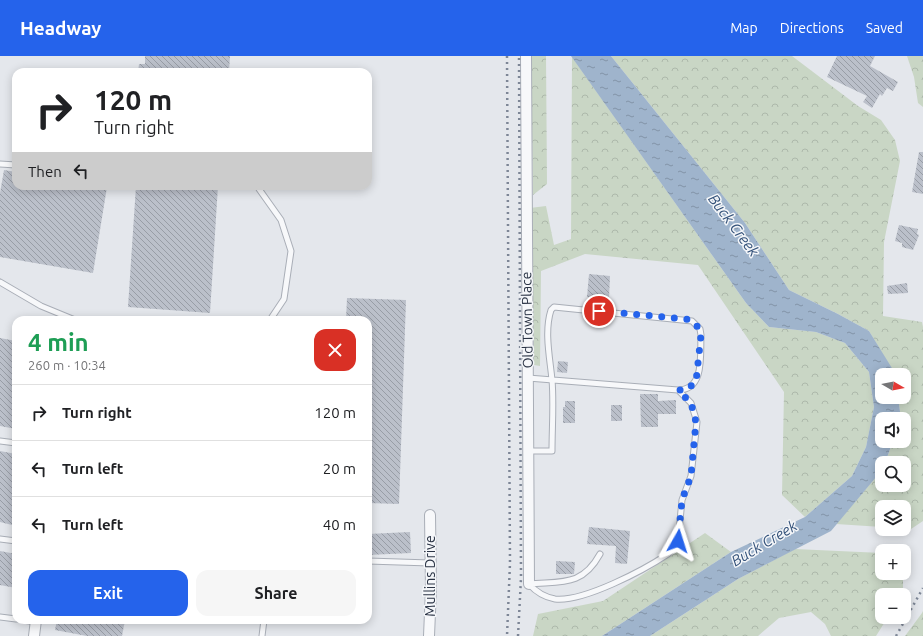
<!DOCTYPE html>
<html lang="en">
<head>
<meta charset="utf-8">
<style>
	body { margin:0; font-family:Ubuntu,sans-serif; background:#f6f6f6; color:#202124; height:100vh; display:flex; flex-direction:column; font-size:15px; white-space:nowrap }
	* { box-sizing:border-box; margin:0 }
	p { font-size:13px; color:#757577 }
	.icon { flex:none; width:22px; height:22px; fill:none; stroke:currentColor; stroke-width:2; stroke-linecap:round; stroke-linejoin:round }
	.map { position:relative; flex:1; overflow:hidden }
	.drawer { position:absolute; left:12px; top:260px; width:360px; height:308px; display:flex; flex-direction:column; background:#fff; border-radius:12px; box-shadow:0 2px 10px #0003 }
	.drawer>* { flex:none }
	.guide { position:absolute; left:12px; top:12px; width:360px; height:122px; border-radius:12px; box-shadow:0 2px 10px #0003; background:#fff; color:#202124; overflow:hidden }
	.needle { width:26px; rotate:99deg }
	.fabs { position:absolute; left:875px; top:312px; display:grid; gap:8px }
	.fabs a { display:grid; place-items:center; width:36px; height:36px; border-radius:8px; background:#fff; box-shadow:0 2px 10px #0003; font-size:20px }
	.pin { position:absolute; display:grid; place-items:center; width:34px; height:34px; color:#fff; margin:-17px; border:2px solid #fff; border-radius:50%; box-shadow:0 1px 4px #0007 }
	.me { position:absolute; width:44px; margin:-22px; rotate:6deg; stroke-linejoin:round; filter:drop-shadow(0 0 3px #0008) }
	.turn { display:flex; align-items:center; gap:14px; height:84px; padding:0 16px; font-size:18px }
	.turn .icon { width:52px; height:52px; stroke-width:2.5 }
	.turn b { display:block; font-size:28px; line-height:34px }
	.then { display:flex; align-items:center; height:38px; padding:0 16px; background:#0003; gap:8px; font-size:15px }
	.round { display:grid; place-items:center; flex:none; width:42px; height:42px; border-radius:12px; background:#f6f6f6 }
	.overview { display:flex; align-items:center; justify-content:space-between; height:68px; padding:0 16px }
	h1 { font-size:24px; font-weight:600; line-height:30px; color:#1e9e55 }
	.primary-button { display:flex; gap:8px; margin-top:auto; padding:8px 16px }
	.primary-button a { flex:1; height:46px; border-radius:12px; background:#2563eb; color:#fff; font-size:16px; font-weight:600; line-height:46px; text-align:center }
	.primary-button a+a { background:#f6f6f6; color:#202124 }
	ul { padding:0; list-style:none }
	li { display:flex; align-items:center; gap:12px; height:56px; padding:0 16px; border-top:1px solid #e0e0e0 }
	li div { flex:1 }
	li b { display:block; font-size:15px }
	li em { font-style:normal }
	header { display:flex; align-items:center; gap:24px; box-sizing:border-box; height:56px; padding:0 20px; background:#2563eb; color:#fff }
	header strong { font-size:19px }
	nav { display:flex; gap:22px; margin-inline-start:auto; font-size:14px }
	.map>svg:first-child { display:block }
	.forest { fill:url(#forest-crowns) }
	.water { fill:url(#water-ripples) }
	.building { fill:url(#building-back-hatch) }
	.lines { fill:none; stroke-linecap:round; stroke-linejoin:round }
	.lane-casing { stroke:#a9aeb7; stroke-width:7 }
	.street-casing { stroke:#a9aeb7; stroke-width:12 }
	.lane { stroke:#f7f8fa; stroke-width:5 }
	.street { stroke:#f7f8fa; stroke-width:10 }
	.rail { stroke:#7d8696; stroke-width:2.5; stroke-dasharray:2 4; stroke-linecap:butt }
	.route { stroke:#2563eb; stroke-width:7; stroke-dasharray:0 12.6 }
	.labels { text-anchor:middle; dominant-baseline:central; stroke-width:3; stroke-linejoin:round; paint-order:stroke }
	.street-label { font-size:14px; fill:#2b3445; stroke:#f4f6f9 }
	.water-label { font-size:15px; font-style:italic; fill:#34527a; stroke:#f4f6f9 }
</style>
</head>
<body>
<header>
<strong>Headway</strong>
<nav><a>Map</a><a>Directions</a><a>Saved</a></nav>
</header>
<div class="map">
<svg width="923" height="580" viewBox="0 0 923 580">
	<defs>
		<pattern id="forest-crowns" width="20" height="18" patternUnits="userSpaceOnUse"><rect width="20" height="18" fill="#c9d6c5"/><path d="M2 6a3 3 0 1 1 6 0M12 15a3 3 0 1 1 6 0" fill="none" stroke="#adb8ab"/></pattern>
		<pattern id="water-ripples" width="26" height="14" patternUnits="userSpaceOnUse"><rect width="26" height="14" fill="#9fb4cc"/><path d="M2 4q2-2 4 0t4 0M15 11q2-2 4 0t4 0" fill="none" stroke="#8293a7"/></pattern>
		<pattern id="building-back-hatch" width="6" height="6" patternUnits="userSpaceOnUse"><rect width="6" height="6" fill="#bbc0ca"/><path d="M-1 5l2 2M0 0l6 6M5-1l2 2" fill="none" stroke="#989da6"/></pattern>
	</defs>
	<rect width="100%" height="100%" fill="#e4e7ec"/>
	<path class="forest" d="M531,0H546L547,128L533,139Z
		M611,0H792L858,50L881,64L895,84L900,105L884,186L883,260L922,266L923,271V465L911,473H904V451H882V471L836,468L882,414V429H904V407H885L893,385H904V363H901L898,341H904V319H895L869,275L838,258L789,234L745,167Z
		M907,0H923V51L918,47L914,21Z
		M572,1L746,247L769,271L816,276L845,287L869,316L874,351L866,391L852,420L805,461L782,439L784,336L698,209L585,198L541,215L540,310L534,309L530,152L546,150L554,189L571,183Z
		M705,477L731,496L602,580H533L538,558L603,545Z
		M795,493L882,497V517H903V536L901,539H882V561H888L876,580H831L825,568L811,556L779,562L758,580H650L738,523Z
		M923,555V580H905L922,557Z"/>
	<path class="water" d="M571,0H611L745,167L789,234L838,258L869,275L895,317V319H882V341H898L901,363H882V385H893L885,407H882V414L831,475L738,523L650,580H602L731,496L805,461L852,420L866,391L874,351L869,316L845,287L816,276L769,271L746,247Z"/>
	<path class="building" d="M145,0H230L229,16H138L139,8H145Z
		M837,0H875L870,10L898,26L893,35L887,32L882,40L880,38L872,52L863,46L867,40L827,21Z
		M919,96H923V138L912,136Z
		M4,114L16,116V130L107,131L93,217L0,201V137Z
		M136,130H218L210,257L128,251Z
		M899,169L918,173L917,178L919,179L913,194L902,191V187L895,185Z
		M589,218L610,220L609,243L587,241Z
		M907,227L908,237L888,238L887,230Z
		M347,242L406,244L399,448L368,447V264H346Z
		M0,282L16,285V373L0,370Z
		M558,305L568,306L567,317L557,316Z
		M640,338H658V345L676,344V358H658V371H641Z
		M565,345H575V367H563V351H565Z
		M611,349H622V365H611Z
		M0,395L16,398V459H13L12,469L0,466Z
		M589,471L630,475L627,508L615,507L616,490L587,488Z
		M410,476L411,497L368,499V478Z
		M0,495L16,498V532L0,529Z
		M556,505L575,506L574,518H556Z
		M57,564H125L122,580H87L55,574Z"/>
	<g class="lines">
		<defs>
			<path id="lane" d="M0,108L16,109
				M259,133L281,164L291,195L284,243L270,264
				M0,226L41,250L75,264
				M528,322L678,334L691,347L697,366L691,420L682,444L678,485L675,491L668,498C644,514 584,546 555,543C544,541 536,536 529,528
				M0,385L16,387
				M528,395H552C552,372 554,347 552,324C550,302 544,276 551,254L554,251L692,265L700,273L701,279C700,299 705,334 678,334
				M0,483L16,485
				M368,505L430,507
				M529,528C561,525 582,531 600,498
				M0,561L16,563
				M23,564L36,566
				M262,580L264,564"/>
			<path id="street" d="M526,0L529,528
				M34,580L36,564
				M429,580L431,533L430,459"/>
		</defs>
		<use href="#lane" class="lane-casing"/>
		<use href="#street" class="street-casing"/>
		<use href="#lane" class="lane"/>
		<use href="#street" class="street"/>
		<path class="rail" d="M507,0L510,507L507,580
			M518,580L521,522L519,0
			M896,580L923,532"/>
	</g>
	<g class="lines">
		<path class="route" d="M599,255L686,263C695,266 699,271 701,279L696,326L686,334H678L691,347L696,366L691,420L682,444L678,485"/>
	</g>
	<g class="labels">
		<g class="street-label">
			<text transform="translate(527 264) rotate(-91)">Old Town Place</text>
			<text transform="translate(430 520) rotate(-90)">Mullins Drive</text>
		</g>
		<g class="water-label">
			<text transform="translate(734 169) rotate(53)">Buck Creek</text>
			<text transform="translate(764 487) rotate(-31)">Buck Creek</text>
		</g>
	</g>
</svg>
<div class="fabs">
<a><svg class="needle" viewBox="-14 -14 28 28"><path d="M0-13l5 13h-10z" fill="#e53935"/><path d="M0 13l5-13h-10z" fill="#757577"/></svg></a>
<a><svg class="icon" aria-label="sound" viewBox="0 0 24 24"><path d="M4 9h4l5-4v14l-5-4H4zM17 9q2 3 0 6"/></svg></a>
<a><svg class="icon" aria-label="search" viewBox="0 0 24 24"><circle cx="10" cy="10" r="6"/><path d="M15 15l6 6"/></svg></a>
<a><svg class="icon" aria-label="layers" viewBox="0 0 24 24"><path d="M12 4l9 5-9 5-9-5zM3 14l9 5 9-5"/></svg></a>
<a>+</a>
<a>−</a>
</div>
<div class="pin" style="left:599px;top:255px;background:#d93025"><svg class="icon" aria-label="arrive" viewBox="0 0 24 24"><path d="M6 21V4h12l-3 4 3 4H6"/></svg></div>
<svg class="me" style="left:678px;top:485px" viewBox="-20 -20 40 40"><path d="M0-17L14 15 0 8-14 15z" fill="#2563eb" stroke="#fff" stroke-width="4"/></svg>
<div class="guide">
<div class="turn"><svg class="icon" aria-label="right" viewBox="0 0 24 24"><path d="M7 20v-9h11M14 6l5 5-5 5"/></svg><div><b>120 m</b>Turn right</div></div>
<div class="then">Then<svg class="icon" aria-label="left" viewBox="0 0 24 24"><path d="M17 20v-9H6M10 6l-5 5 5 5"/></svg></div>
</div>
<section class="drawer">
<div class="overview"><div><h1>4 min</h1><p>260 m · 10:34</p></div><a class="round" style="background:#d93025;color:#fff"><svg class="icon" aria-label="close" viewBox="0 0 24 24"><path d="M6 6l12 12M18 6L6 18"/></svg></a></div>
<ul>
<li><svg class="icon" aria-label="right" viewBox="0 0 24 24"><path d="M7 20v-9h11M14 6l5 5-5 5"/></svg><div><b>Turn right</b></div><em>120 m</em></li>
<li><svg class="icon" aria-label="left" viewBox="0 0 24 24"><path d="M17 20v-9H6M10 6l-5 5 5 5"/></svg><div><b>Turn left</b></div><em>20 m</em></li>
<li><svg class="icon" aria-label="left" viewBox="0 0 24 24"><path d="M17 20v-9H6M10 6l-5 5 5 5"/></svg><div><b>Turn left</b></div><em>40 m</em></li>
</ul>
<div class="primary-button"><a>Exit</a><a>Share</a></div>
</section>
</div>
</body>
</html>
